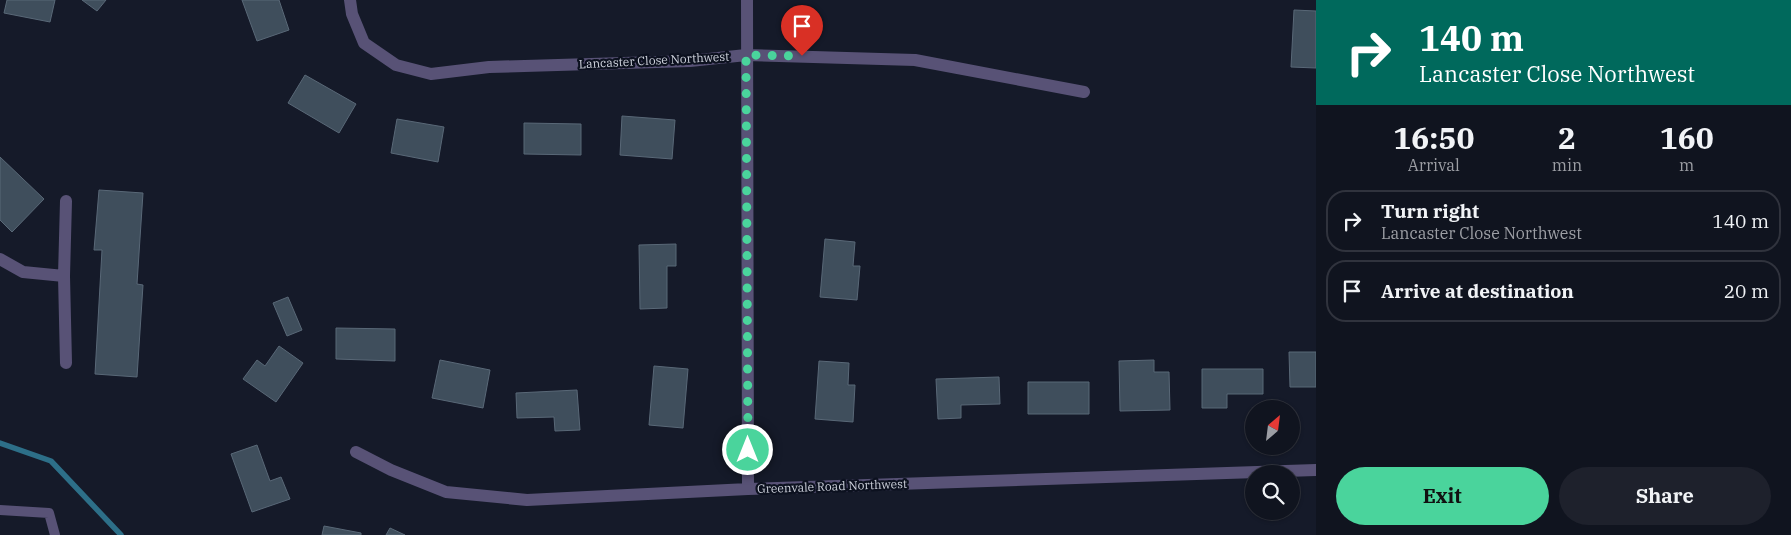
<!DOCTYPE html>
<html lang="en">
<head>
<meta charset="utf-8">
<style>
	body { margin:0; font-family:"IBM Plex Serif",serif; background:#1e212c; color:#f1f3f6; height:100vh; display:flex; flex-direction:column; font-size:19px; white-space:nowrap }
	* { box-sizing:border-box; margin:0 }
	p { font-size:16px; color:#9c9ea4 }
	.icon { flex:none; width:28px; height:28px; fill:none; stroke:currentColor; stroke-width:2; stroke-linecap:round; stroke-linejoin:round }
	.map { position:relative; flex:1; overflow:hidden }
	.side { display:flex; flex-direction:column; background:#10141f; width:475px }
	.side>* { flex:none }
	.hud { background:#00695c; color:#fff; overflow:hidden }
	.needle { width:32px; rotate:28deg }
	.controls { position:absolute; left:1245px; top:400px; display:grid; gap:10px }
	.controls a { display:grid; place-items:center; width:55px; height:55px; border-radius:50%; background:#10141f; box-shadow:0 1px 4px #0004,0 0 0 1px #30333d; font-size:25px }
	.pin { position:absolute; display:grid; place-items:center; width:42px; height:42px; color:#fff; margin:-51px -21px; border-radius:50% 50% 50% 0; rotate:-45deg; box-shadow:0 0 5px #0007 }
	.pin .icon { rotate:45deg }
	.me { position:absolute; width:55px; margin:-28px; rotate:0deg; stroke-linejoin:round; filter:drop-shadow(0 0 4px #0008) }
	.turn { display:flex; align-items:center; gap:18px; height:105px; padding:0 20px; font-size:22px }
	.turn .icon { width:65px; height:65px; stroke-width:2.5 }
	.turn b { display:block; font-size:35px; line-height:42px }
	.eta { display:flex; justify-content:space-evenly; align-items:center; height:85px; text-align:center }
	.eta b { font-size:30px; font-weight:700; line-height:35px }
	.cta { display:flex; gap:10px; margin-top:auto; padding:10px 20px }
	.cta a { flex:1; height:58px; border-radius:30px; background:#4ad49c; color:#111; font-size:20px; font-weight:700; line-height:58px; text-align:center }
	.cta a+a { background:#1e212c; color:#f1f3f6 }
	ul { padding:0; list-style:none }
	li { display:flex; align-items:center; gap:15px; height:62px; margin:0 10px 8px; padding:0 10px; border:2px solid #30333d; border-radius:20px }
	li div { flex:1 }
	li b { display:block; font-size:19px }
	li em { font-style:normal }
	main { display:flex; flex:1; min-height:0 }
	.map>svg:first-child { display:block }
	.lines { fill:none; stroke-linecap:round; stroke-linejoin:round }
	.stream { stroke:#2d6f88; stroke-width:5.5 }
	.building { fill:#3f4e5c; stroke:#596877 }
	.lane { stroke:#585276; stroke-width:10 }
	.street { stroke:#585276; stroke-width:12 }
	.route { stroke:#4ad49c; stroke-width:9; stroke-dasharray:0 16.2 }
	.labels { text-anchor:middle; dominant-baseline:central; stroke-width:4.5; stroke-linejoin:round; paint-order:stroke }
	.street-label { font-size:12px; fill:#ced2dc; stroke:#0c111f }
</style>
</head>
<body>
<main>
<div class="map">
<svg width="1316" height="535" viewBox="0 0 1316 535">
	<rect width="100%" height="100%" fill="#151a29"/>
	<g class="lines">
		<path class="stream" d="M0,443L51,461L121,535"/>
	</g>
	<path class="building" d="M7,0H55L50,22L4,13Z
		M82,0H106L97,11Z
		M242,0H279L289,30L257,41Z
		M1294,10L1316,11V68L1291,67Z
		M305,75L356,104L339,133L288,103Z
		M622,116L675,120L672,159L620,155Z
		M397,119L444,127L438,162L391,153Z
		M524,123L581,124V155L524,154Z
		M0,157L44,199L12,232L0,220Z
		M99,190L143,193L137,284L143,285L137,377L95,374L102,250H94Z
		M825,239L855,242L853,266H860L857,300L820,297Z
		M676,244V266H667V308L640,309L639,245Z
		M288,297L302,330L287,336L273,303Z
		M336,328L395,329V361L336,359Z
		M279,346L303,363L276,402L243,379L257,360L265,366Z
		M1289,352H1316V387H1290Z
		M440,360L490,370L483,408L432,398Z
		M1154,360V372H1169L1170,410L1120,411L1119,361Z
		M819,361L849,363L848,385H855L853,422L815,419Z
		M654,366L688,369L683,428L649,425Z
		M1202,369H1263V394H1227V408H1202Z
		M999,377L1000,404L961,405V418L938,419L936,379Z
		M1028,382H1089V414H1028Z
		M577,390L580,430L555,431L554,417L517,418L516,393Z
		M257,445L270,481L281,477L290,499L252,512L231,454Z
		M324,526L361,533V535H322Z
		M390,528L405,535H386Z"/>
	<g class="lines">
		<path class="lane" d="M0,510L49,513L55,535"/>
		<path class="street" d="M350,0L352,14L364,43L396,65L431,74L489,67L690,61L746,55L915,60L1084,92
			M747,0L748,489
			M66,201L64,276L66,363
			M0,259L23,272L64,276
			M356,452L391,470L446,492L527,500L748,489L1316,470"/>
	</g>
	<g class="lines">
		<path class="route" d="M748,450L746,55L802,56"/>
	</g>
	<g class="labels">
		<g class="street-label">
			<text transform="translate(654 60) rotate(-3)">Lancaster Close Northwest</text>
			<text transform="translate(832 486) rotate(-2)">Greenvale Road Northwest</text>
		</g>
	</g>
</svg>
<div class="controls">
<a><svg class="needle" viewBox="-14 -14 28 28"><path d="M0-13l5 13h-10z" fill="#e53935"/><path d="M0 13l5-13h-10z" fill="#9c9ea4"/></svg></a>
<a><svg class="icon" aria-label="search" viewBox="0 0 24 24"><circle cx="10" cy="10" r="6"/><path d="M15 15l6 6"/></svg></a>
</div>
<div class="pin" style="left:802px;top:56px;background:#d93025"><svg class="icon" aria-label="arrive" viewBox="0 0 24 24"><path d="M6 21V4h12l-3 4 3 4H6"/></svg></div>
<svg class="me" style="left:748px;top:450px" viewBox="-20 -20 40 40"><circle r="17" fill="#4ad49c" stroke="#fff" stroke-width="3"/><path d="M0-11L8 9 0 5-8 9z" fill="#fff"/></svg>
</div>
<section class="side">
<div class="hud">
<div class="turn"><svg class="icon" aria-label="right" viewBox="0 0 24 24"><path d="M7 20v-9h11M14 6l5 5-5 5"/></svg><div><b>140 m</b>Lancaster Close Northwest</div></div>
</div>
<div class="eta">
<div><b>16:50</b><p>Arrival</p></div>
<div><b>2</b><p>min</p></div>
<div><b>160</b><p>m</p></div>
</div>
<ul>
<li><svg class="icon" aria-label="right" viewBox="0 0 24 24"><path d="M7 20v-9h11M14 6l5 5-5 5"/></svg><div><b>Turn right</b><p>Lancaster Close Northwest</p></div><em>140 m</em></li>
<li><svg class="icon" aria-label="arrive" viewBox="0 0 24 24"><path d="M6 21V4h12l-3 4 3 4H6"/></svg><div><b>Arrive at destination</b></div><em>20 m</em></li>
</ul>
<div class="cta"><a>Exit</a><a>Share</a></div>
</section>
</main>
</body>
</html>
